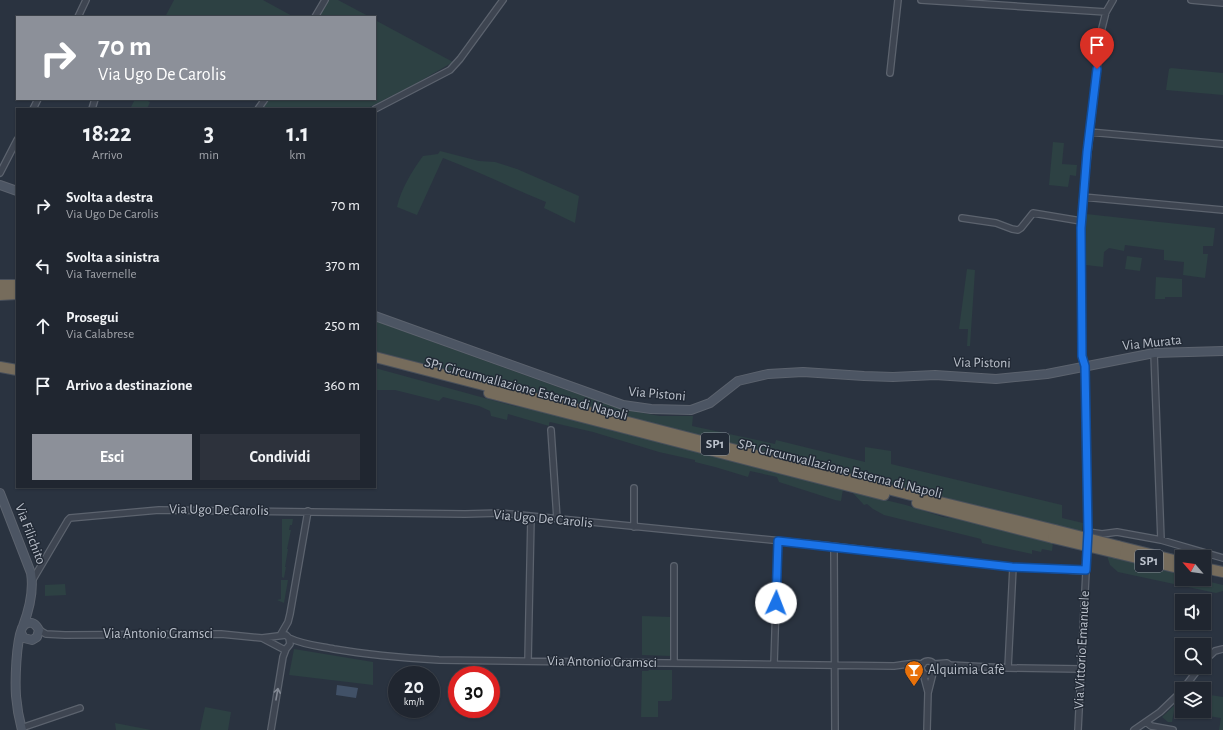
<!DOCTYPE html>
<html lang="it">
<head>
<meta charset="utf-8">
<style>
	body { margin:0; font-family:"Alegreya Sans",sans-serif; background:#2d323c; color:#f1f3f6; height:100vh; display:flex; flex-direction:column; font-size:15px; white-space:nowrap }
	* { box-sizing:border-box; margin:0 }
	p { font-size:13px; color:#a2a5ab }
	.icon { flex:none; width:22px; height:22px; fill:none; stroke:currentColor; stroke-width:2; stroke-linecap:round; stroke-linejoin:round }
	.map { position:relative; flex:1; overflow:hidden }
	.details { position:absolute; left:16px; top:108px; width:360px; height:380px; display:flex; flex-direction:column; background:#202630; border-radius:0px; box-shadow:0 1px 3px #0004,0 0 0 1px #3d434c }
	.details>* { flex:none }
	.top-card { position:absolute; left:16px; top:16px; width:360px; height:84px; border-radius:0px; box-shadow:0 1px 3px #0004,0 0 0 1px #3d434c; background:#8c9099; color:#fff; overflow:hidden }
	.needle { width:26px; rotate:298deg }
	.tools { position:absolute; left:1175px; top:550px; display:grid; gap:8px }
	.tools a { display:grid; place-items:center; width:36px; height:36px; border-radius:0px; background:#202630; box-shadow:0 1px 3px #0004,0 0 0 1px #3d434c; font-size:20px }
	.speed { position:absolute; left:388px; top:666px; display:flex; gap:8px; font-size:20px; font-weight:700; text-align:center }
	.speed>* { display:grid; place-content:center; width:52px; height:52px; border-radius:50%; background:#202630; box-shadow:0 1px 3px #0004,0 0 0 1px #3d434c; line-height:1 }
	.speed small { font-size:10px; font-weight:400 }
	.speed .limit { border:6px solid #d22; background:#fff; color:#111 }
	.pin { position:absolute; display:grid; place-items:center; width:34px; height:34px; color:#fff; margin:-41px -17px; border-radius:50% 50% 50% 0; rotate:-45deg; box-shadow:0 0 4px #0007 }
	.pin .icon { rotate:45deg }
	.me { position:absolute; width:44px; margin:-22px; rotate:2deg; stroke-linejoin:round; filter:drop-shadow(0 0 3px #0008) }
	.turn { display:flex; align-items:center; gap:14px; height:84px; padding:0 16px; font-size:18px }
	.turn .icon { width:52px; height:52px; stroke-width:2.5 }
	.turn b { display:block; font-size:28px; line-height:34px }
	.eta { display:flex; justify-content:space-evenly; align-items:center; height:68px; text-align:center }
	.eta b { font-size:24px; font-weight:700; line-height:28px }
	.primary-button { display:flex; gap:8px; margin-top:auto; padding:8px 16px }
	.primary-button a { flex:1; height:46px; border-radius:0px; background:#8c9099; color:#fff; font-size:16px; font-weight:700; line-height:46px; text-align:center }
	.primary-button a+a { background:#2d323c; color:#f1f3f6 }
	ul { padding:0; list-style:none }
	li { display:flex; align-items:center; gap:12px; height:60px; padding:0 16px }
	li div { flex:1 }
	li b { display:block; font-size:15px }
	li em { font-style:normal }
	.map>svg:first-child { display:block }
	.green { fill:#2d4143 }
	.water { fill:#415167 }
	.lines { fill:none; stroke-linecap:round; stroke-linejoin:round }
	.street-casing { stroke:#5c636e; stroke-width:8 }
	.secondary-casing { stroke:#5c636e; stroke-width:10 }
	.highway-casing { stroke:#49505b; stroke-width:12 }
	.street { stroke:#3e4551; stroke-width:5.5 }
	.secondary { stroke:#4c5563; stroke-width:8 }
	.highway { stroke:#766c5c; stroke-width:10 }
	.highway-bridge-casing { stroke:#49505b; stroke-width:12; stroke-linecap:butt }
	.highway-bridge { stroke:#766c5c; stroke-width:10 }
	.oneway { stroke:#838994 }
	.route-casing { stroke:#114b97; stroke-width:10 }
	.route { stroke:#1a73e8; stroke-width:7 }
	.labels { text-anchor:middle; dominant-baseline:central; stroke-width:3; stroke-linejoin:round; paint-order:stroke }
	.shield { fill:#222a36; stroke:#8d949e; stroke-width:1 }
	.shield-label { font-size:13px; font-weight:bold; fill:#bbc1cb }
	.street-label { font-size:14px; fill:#bbc1cb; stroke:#222a36 }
	.poi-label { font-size:14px; fill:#bbc1cb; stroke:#222a36; text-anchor:start }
</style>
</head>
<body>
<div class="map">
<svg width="1223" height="730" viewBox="0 0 1223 730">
	<rect width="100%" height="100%" fill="#2a3340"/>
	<path class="green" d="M174,0H263L294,17H165Z
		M327,0H338L370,17H318Z
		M375,20L453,62L417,83L366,109H263L269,99H375Z
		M1171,68L1223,73V95L1166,90L1169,69Z
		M135,99H144L150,102L147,109H130Z
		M1053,142L1064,143L1062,164L1077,165L1076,176L1070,175L1068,187L1049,185Z
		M440,151L479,161L495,162L517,169L579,196L575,223L544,208L546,202C511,188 478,171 443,158L417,215L397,207C401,189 412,171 423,156L438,154Z
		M1086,214L1215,228L1213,246H1203V254H1208L1205,278L1183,275L1184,262L1164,260V250L1125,245L1124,251L1109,248L1104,252L1103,267L1086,265Z
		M1127,256L1142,258L1140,271L1125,269Z
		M967,269L975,270L970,346H967L968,329H959Z
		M1156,277L1182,279V297H1165V299H1155Z
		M375,321L566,390L622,408L643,413L660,416H693L692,426L775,444L776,440L865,462V447L891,451V464L1062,505V518L1083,523L1082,532L776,455L375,351Z
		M375,368L514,406L532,409L843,489L841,501L835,500L779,482L777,477L750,471L748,477L715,467L695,462V460L659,452L593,432L550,422L549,423V426L508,414L507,420L491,416L490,411L479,406L443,397L439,401L395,390H375Z
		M852,492L906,505L943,517L960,519L1043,540L1053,543L1052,551L1042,549L1041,552L1032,550V554L982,543L981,539L884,515L873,509L867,504L864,505Z
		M282,519H293L292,525H290L289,530H291L287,549H288L285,567H286L284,578L282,577Z
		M1107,556L1182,575V579H1198L1223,585V591L1216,593L1118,572L1110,565Z
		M281,580H288L284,603L277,600L281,599Z
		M65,584L66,595L45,596V585Z
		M642,616L672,617L671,656L642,655Z
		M294,649L373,662V685L289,675Z
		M649,670H672V699L670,701H658V717H641L642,671H648Z
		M1204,694L1223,697V730H1219L1221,718L1174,711L1172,722H1168L1162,717L1182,698V711H1204Z
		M205,707L231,712L228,730H200Z
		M115,723L151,730H116Z"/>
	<path class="water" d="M337,685L358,688L356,698L336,695Z"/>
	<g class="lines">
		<defs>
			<path id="street" d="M921,0L1106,12
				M1191,0L1223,3
				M78,17L86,0
				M315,17L325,0
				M890,73L898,0
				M33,109L38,99
				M92,109L95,99
				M258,109L265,99
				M375,109L450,70L460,59L503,0
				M1089,132L1223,144
				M0,173L17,140
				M1083,197L1223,210
				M962,218L996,223L1012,229L1018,230L1021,228L1033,213L1081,221
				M1154,353L1161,540
				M551,430L557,519
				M634,527V488
				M1088,532L1102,534L1117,532L1161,540L1223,558
				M834,551L835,730
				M32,581L68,520L70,518L159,510L465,514L501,513L831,546L1013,567L1086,571
				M39,630L46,634L65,635L221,634L262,638L283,649H286L290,644L289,638L286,635L262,638
				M281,634L288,622L290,614L308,511
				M289,638C304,645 319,646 334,649C369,655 404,658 439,660L894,666C904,665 913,662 923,664
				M921 668a7 7 0 1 1 14 0a7 7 0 1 1-14 0Z
				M528,661L531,517
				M1204,661L1215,651L1223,649
				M674,663V566
				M774,664L778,541
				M934,664L947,663L950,665L1008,668L1081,669
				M906,665L922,671
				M1008,668L1013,567
				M935,670L947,668L950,665
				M923,673L928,692
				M1183,689L1200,667
				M1146,722L1151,726L1173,730
				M21,728L80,708
				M271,730L283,657L286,649
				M927,730L928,693L933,673
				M1078,730L1088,532L1085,366L1082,356L1081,228L1083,197L1101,32L1106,12L1113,0
				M1134,730L1160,712L1182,691"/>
			<path id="secondary" d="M0,185L17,191
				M375,316L623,405L651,409L691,410L710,403L738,381L768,374L803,372L864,376L893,377L935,375L996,379L1047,374L1154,353L1223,351
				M0,493L31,573C34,591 29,610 23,626
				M21,633L24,638L32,640L37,637L39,630C37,627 36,624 32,623C28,622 24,624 22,628C16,643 15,680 16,696C17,708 19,719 22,730"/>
			<path id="highway" d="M0,285H17
				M0,295L17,294
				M375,357L907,494L1055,530
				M0,367L17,370
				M489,393L884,495
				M917,503L1053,538
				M1118,546L1182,562
				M1116,553L1182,569
				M1204,568L1223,572"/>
		</defs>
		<use href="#street" class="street-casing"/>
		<use href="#secondary" class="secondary-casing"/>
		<use href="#highway" class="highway-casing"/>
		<use href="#street" class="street"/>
		<use href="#secondary" class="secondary"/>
		<use href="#highway" class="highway"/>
		<defs>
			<path id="highway-bridge" d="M1055,530L1118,546
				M1053,538L1116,553"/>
		</defs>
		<use href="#highway-bridge" class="highway-bridge-casing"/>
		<use href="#highway-bridge" class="highway-bridge"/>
	</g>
	<defs><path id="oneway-shaft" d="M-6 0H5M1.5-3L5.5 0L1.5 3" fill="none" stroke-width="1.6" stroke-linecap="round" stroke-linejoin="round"/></defs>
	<use class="oneway" href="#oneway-shaft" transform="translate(277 694) rotate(-80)"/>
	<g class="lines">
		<defs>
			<path id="route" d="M776,603L778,541L1012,567L1086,570L1088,532L1085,366L1082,356L1081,228L1087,152L1097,69"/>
		</defs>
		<use href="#route" class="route-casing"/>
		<use href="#route" class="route"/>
	</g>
	<defs>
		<symbol id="bar-pin" viewBox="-11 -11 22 30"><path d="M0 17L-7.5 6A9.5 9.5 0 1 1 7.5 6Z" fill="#e8710a" stroke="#222a36"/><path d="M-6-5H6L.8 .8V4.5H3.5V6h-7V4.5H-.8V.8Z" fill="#fff"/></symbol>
	</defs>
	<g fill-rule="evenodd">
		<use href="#bar-pin" x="903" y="659" width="22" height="30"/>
	</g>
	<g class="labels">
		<g class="shield">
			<rect x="701" y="433" width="28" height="22" rx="3"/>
			<rect x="1135" y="550" width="28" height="22" rx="3"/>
		</g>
		<g class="shield-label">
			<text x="715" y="444">SP1</text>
			<text x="1149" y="561">SP1</text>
		</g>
		<g class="street-label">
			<text transform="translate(1152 343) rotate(-6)">Via Murata</text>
			<text transform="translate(982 363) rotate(1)">Via Pistoni</text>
			<text transform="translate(526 389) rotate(15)">SP1 Circumvallazione Esterna di Napoli</text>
			<text transform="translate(657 394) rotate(5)">Via Pistoni</text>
			<text transform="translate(840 469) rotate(14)">SP1 Circumvallazione Esterna di Napoli</text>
			<text transform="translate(219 510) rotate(1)">Via Ugo De Carolis</text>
			<text transform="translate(543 519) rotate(5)">Via Ugo De Carolis</text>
			<text transform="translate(30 534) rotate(69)">Via Filichito</text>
			<text x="158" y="634">Via Antonio Gramsci</text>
			<text transform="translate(1082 650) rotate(-87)">Via Vittorio Emanuele</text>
			<text transform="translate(602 662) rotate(1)">Via Antonio Gramsci</text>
		</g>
		<g class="poi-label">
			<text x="928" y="670">Alquimia Cafè</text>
		</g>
	</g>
</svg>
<div class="tools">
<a><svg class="needle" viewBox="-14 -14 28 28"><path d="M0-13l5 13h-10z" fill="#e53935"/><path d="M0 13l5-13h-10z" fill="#a2a5ab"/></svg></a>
<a><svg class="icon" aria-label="sound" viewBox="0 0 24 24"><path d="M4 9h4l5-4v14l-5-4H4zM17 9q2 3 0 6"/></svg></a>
<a><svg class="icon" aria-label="search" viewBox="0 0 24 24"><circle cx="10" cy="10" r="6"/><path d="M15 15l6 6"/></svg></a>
<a><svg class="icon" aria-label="layers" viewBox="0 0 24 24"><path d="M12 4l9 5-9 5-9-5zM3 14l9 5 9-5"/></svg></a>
</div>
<div class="speed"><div>20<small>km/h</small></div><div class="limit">30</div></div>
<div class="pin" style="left:1097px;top:69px;background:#d93025"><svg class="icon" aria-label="arrive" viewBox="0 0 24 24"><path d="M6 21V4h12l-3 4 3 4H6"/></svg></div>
<svg class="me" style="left:776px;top:603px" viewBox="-20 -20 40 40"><circle r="19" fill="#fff"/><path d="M0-13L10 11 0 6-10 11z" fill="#1a73e8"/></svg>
<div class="top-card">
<div class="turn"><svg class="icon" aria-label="right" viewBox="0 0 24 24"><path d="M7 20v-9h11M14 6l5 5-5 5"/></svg><div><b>70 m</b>Via Ugo De Carolis</div></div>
</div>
<section class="details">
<div class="eta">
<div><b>18:22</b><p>Arrivo</p></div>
<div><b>3</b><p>min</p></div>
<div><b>1.1</b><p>km</p></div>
</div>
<ul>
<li><svg class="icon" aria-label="right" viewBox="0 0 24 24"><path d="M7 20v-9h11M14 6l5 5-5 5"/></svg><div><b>Svolta a destra</b><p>Via Ugo De Carolis</p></div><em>70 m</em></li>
<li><svg class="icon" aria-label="left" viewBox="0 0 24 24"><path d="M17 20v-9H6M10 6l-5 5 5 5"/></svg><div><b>Svolta a sinistra</b><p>Via Tavernelle</p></div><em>370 m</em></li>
<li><svg class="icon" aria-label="ahead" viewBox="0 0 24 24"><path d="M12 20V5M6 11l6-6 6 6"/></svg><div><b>Prosegui</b><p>Via Calabrese</p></div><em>250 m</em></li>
<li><svg class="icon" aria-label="arrive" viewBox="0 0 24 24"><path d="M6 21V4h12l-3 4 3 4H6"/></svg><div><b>Arrivo a destinazione</b></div><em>360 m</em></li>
</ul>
<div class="primary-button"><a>Esci</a><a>Condividi</a></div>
</section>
</div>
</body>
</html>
